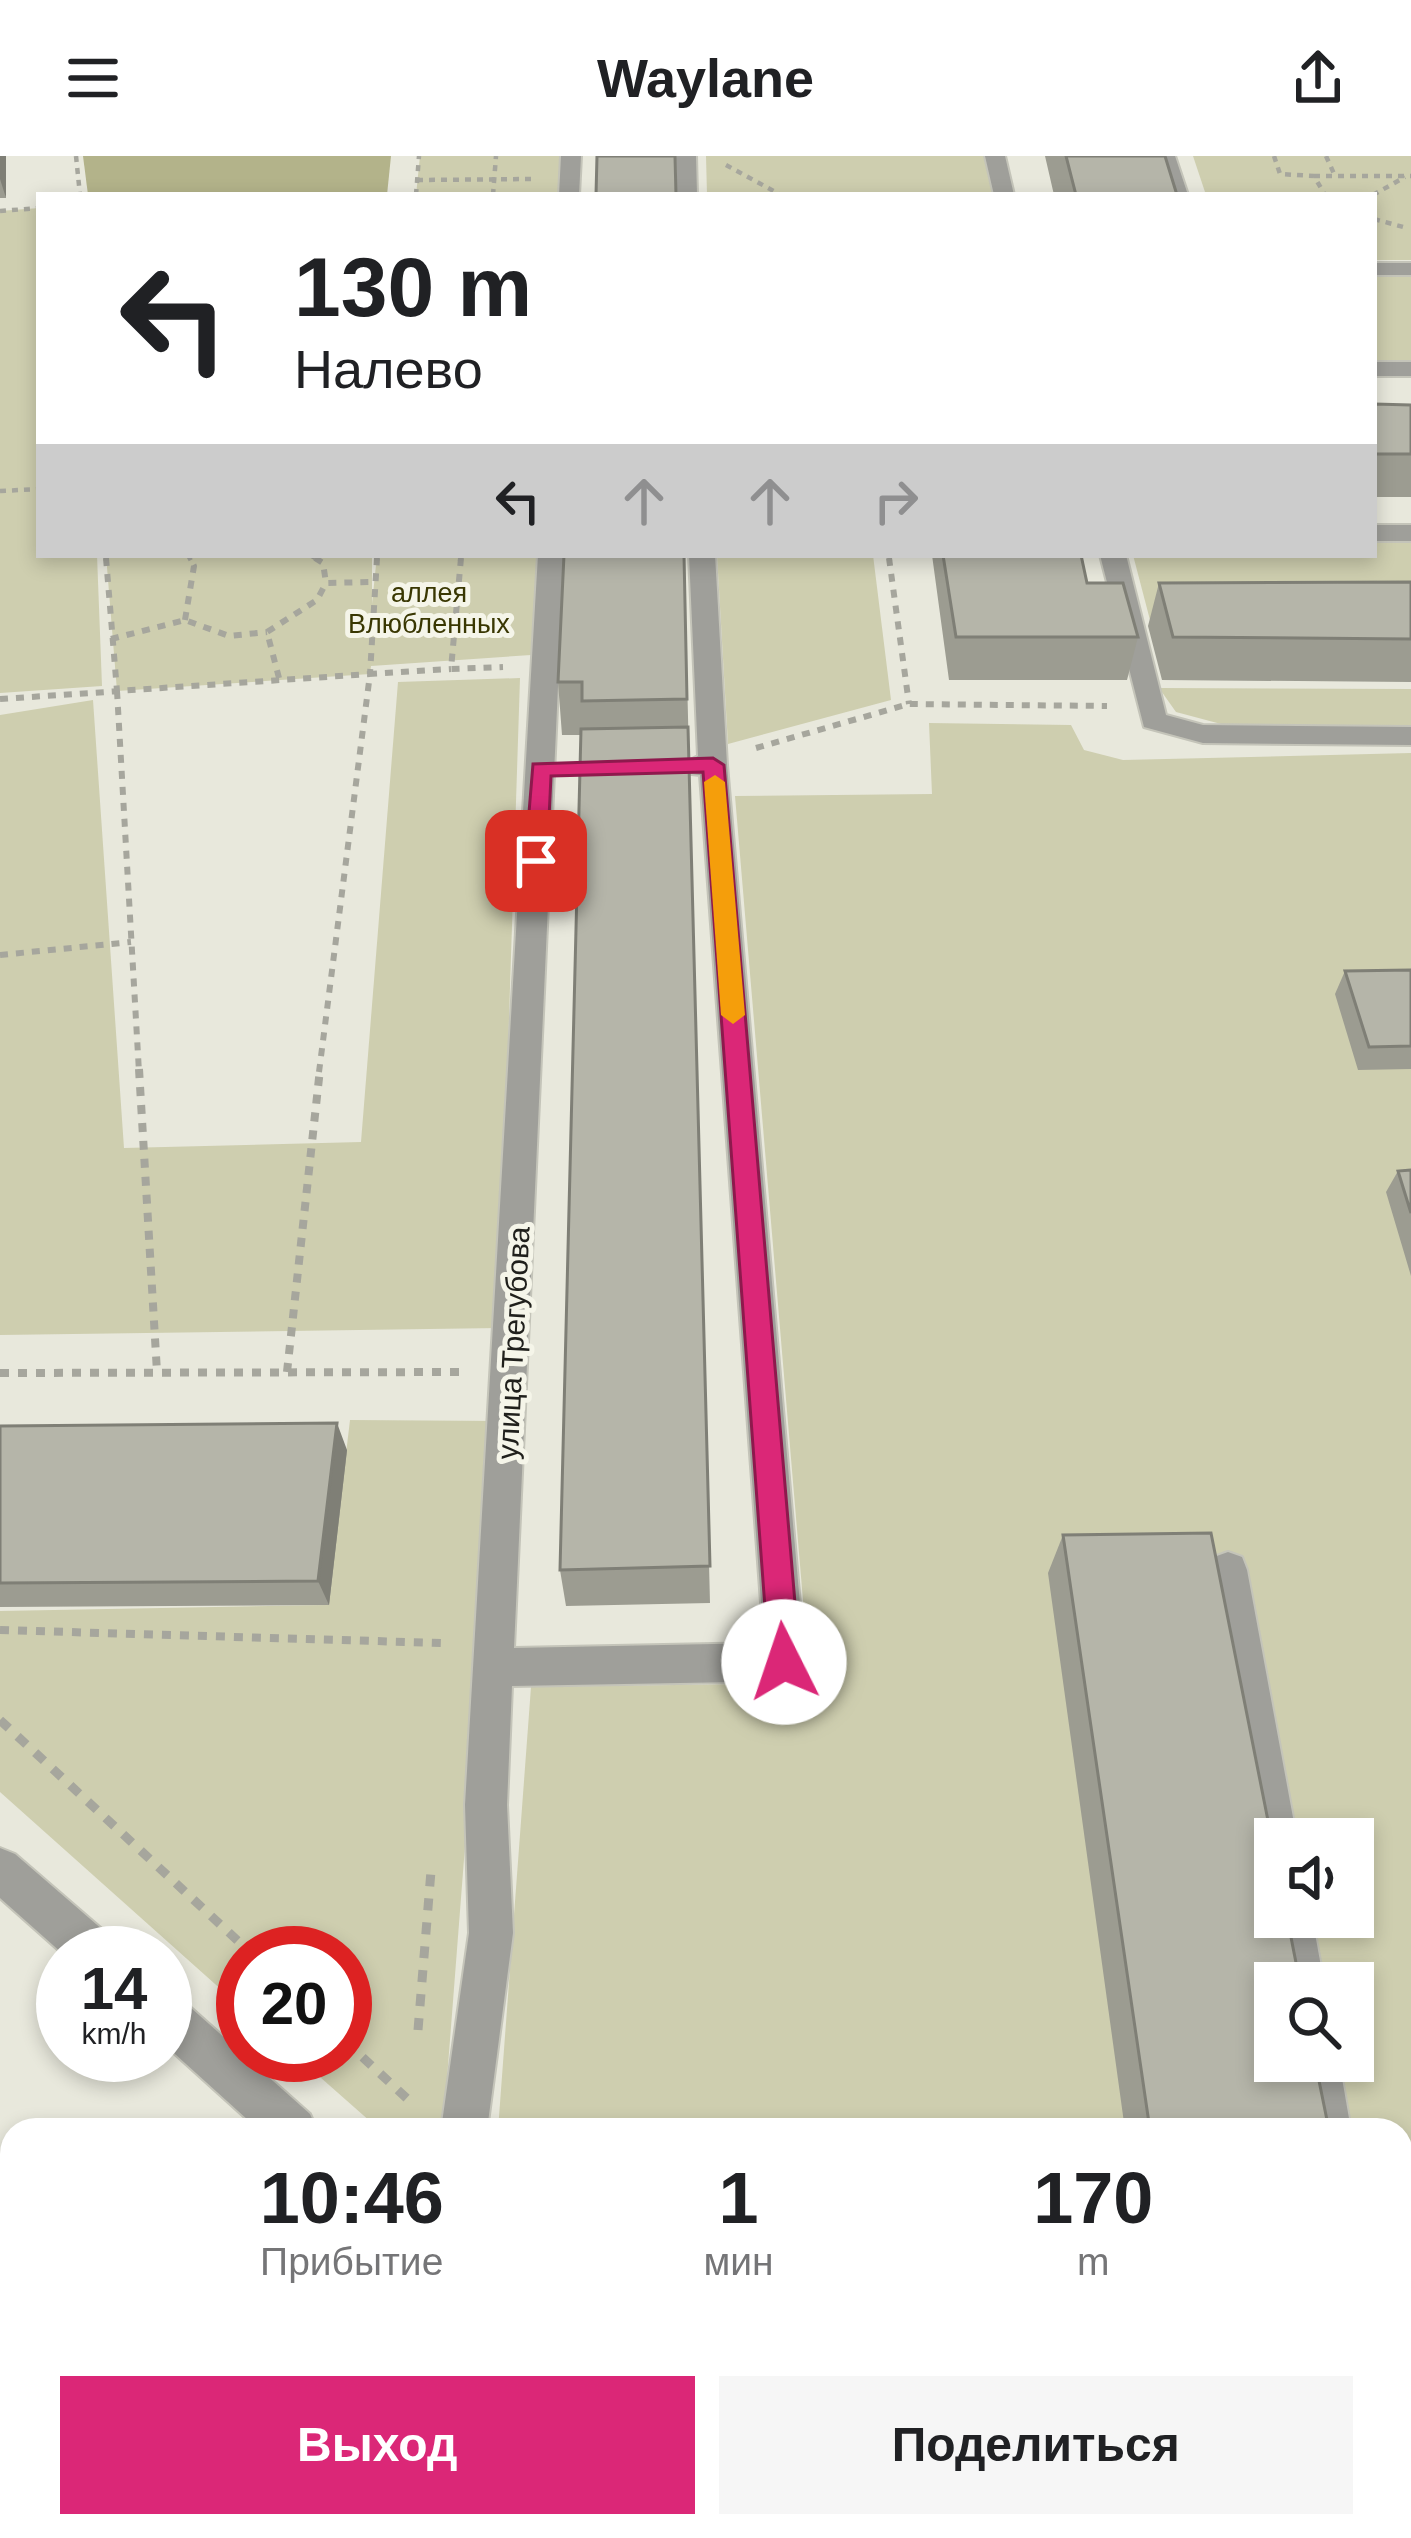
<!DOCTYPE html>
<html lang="ru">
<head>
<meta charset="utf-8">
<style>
	body { margin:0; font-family:Helvetica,sans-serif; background:#f6f6f6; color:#202124; height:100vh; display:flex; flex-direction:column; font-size:45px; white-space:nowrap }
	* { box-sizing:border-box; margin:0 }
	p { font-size:39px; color:#757577 }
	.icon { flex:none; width:66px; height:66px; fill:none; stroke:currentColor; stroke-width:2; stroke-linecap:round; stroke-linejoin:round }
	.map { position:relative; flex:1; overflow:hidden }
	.side { position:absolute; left:0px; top:1962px; width:1413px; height:420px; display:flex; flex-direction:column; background:#fff; border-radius:36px 36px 0 0; box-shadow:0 6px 18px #0003 }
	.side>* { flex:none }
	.hud { position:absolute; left:36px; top:36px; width:1341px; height:366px; border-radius:0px; box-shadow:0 6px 18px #0003; background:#fff; color:#202124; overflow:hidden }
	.buttons { position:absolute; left:1254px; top:1662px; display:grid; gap:24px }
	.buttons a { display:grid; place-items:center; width:120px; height:120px; border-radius:0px; background:#fff; box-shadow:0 6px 18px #0003; font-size:60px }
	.speed { position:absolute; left:36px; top:1770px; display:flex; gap:24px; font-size:60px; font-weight:700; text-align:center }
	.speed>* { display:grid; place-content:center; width:156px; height:156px; border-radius:50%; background:#fff; box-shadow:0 6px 18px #0003; line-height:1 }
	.speed small { font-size:30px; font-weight:400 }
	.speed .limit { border:18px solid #d22; background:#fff; color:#111 }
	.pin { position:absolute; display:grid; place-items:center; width:102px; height:102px; color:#fff; margin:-51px; border-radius:24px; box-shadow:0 6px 18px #0006 }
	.me { position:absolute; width:132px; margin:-66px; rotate:356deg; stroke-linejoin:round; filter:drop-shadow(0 0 9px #0008) }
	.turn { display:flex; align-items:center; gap:42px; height:252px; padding:0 60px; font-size:54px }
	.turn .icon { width:156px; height:156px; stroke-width:2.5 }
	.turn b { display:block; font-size:84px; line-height:102px }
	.lanes { display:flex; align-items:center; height:114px; padding:0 60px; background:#0003; justify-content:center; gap:60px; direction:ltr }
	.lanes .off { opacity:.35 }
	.eta { display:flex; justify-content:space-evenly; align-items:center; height:204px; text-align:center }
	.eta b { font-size:72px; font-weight:700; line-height:84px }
	.action { display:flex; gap:24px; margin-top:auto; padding:24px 60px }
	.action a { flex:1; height:138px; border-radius:0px; background:#db2777; color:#fff; font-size:48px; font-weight:700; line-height:138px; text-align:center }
	.action a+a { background:#f6f6f6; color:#202124 }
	header { display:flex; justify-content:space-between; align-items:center; height:156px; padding:0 60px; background:#fff; font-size:54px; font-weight:700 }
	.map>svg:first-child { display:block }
	.green { fill:#ceceaf; fill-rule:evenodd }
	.water { fill:#b3b38a }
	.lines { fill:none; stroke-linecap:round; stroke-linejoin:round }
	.minor-casing { stroke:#c4c4b9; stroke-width:4 }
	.path-far3 { stroke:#a6a69d; stroke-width:4.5; stroke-dasharray:6 6; stroke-linecap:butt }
	.path-far2 { stroke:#a6a69d; stroke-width:6; stroke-dasharray:8 8; stroke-linecap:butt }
	.path-far1 { stroke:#a6a69d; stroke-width:8; stroke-dasharray:9 9; stroke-linecap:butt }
	.path { stroke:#a6a69d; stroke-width:9; stroke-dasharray:12 12; stroke-linecap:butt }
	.minor { fill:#9f9f9a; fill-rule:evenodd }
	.wall { fill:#9c9c91 }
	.shaded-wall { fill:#7f7f76 }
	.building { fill:#b5b5a9; stroke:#7f7f76; stroke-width:3 }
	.route { fill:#db2777; stroke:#8e194d; stroke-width:3 }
	.slow { fill:#f59e0b }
	.labels { text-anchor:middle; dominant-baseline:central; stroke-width:10; stroke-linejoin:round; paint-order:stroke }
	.far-park-label { font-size:27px; fill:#393702; stroke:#f5f5e9 }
	.street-label { font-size:30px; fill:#20201c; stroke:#f5f5e9 }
</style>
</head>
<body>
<header><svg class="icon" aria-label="menu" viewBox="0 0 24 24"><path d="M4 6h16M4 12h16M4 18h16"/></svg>Waylane<svg class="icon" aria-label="share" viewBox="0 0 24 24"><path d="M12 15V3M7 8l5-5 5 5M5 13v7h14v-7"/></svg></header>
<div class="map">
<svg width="1411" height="2382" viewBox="0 0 1411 2382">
	<rect width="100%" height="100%" fill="#e8e8dc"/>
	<path class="green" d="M420,0H561L558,39H416Z
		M706,0H985L993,39H707Z
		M1193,0H1411V104H1374V39H1206Z
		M39,52V399H97L102,530L0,537V55Z
		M1374,120H1411V209H1374Z
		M1411,381V463L1150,464L1133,399H1374V382Z
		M106,399H372V448L377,399H537L531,499L371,510L370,518L117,535Z
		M717,399H873L891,544L728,588Z
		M520,522L499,1172L0,1179V559L93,544L124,992L361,986L398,526Z
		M1159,532L1411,533V570L1221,568L1176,556Z
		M929,567L1071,569L1084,594L1123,604L1411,597V2382H898L882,2370H1401V1974H498L531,1531L810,1527L735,640L932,638ZM1275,1683H1353V1761H1275ZM1275,1827H1353V1905H1275Z
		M350,1264L498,1265L443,1974H380L295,1899H345V1797H243V1853L0,1636V1455L328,1449Z"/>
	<path class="water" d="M83,0H391L387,39H88Z"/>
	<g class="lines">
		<defs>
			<path id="minor" d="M561,0H581L579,39H559Z
				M676,0H696L697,39H677Z
				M985,0H1005L1014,39H994Z
				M1155,0H1175L1188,39H1168Z
				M1374,107H1411V119H1374Z
				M1374,206H1411V220H1374Z
				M1374,369H1411V385H1374Z
				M538,399H564L514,1492L764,1487L700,619L683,617L679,610L698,600L689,399H715L727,609L805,1506L799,1519L785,1525L512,1530L507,1649L513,1777L487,1974H441L469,1777L465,1649Z
				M1100,399H1126L1166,559L1203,569L1411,571V589L1203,587L1144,571Z
				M1228,1396L1242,1401L1247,1414L1297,1683H1275V1704L1261,1698L1255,1683L1209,1414L1214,1401Z
				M0,1692L15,1698L111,1781L117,1797L63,1798L0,1742Z
				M1275,1745V1761H1312L1324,1827H1280L1268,1761Z
				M165,1837L181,1843L310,1958L317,1974H259L165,1889Z
				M1293,1905H1339L1351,1974H1305Z
				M0,2031L12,2032V2080L0,2079Z
				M1401,2345L1411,2349V2382H1376L1373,2370H1401Z
				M765,2370H827L832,2382H770Z"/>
		</defs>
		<use href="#minor" class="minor-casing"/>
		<path class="path-far3" d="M76,0L80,39
			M1274,0L1280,18L1314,20L1325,39
			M1326,0L1335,20
			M726,9L781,39
			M1314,20H1411
			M417,24L533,23
			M416,39L419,0
			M493,39L496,0
			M1373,39L1405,21
			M0,55L39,52
			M1374,63L1407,72
			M0,335L39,333
			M106,399V405
			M188,399L191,405
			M310,399L320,405
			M889,399L890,405
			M377,405V399
			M460,405L461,399"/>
		<path class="path-far2" d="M106,402L117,535L370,518L377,402
			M315,402L323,407L326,427L374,426
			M461,402L451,513L503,511
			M889,402L909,548
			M185,464L194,410L190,402
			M111,483L185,464L229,480L267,476
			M369,518L451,513
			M279,522L267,476L317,444L326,427
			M117,535L139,916
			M0,543L121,535
			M756,592L909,548L1107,550
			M0,799L131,786
			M319,916L370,518"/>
		<path class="path-far1" d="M139,913L157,1216
			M287,1216L320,913
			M0,1217L463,1216
			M0,1474L442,1487"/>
		<path class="path" d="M0,1564L251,1797
			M418,1874L431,1715
			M345,1885L414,1949"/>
		<use href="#minor" class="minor"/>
	</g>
	<path class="wall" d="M0,0L6,42H0Z
		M1045,0H1165L1177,39H1054Z
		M1374,248L1411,249V341H1374Z
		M684,399L710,1447L566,1450L560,1414L581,579H562L558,526Z
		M932,399H1081L1087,427L1138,481L1127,524H949Z
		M1411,426V526L1162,524L1148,470L1159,427Z
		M1411,814V913L1358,914L1335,838L1345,815Z
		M1411,1014V1120L1386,1036L1398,1015Z
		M0,1270L347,1294L329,1449L0,1451Z
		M1063,1379L1329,1974H1125L1048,1417Z"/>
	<path class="shaded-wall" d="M0,0H6V42L0,23Z
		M337,1267L347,1294L329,1449L318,1425Z
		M420,2370H430V2382H419Z"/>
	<path class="building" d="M597,0H675L676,39H596Z
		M1066,0H1165L1177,39H1076Z
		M1374,248L1411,249V298H1374Z
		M564,399H684L687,543L582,545V526H558Z
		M943,399H1081L1087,427H1123L1138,481H956Z
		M1411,426V483L1173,481L1159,427Z
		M688,571L710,1410L560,1414L581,573Z
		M1411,814V890L1369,891L1345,815Z
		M1411,1014V1057L1398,1015Z
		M337,1267L318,1425L0,1427V1270Z
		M1211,1377L1275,1700V1761H1287L1300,1827H1275V1905H1315L1329,1974H1150L1063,1379Z
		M0,2227H12V2370H420L419,2382H0Z"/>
	<path class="route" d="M713,602L724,609L800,1506L795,1517L784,1521L774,1517L769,1506L703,616L551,620L547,705L536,713L525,705L533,608Z"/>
	<path class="slow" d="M715,619L725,626L745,859L733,868L721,859L704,626Z"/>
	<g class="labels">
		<g class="far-park-label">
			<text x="429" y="437">аллея<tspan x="429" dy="31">Влюбленных</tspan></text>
		</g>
		<g class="street-label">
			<text transform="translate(513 1187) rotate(-87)">улица Трегубова</text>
		</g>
	</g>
</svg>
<div class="buttons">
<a><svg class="icon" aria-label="sound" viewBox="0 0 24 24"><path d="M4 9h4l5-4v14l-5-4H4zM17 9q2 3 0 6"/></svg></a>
<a><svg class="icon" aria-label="search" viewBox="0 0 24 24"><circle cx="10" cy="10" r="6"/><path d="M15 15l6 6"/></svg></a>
</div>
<div class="speed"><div>14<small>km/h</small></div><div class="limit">20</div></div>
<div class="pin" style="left:536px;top:705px;background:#d93025"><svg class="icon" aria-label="arrive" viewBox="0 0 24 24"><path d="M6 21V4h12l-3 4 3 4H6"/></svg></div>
<svg class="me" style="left:784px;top:1506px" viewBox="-20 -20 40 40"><circle r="19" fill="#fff"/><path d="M0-13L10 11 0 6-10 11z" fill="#db2777"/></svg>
<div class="hud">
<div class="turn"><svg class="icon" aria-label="left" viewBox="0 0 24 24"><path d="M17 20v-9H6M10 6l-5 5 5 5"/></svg><div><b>130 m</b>Налево</div></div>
<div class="lanes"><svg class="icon" aria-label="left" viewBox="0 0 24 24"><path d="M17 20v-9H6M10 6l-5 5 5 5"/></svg><svg class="icon off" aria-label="ahead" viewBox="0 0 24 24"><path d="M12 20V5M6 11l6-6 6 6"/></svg><svg class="icon off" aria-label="ahead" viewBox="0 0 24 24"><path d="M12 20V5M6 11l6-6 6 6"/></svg><svg class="icon off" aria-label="right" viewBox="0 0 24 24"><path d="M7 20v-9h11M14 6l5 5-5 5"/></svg></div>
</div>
<section class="side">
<div class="eta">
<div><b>10:46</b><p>Прибытие</p></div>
<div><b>1</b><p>мин</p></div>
<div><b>170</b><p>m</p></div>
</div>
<div class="action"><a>Выход</a><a>Поделиться</a></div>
</section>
</div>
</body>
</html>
